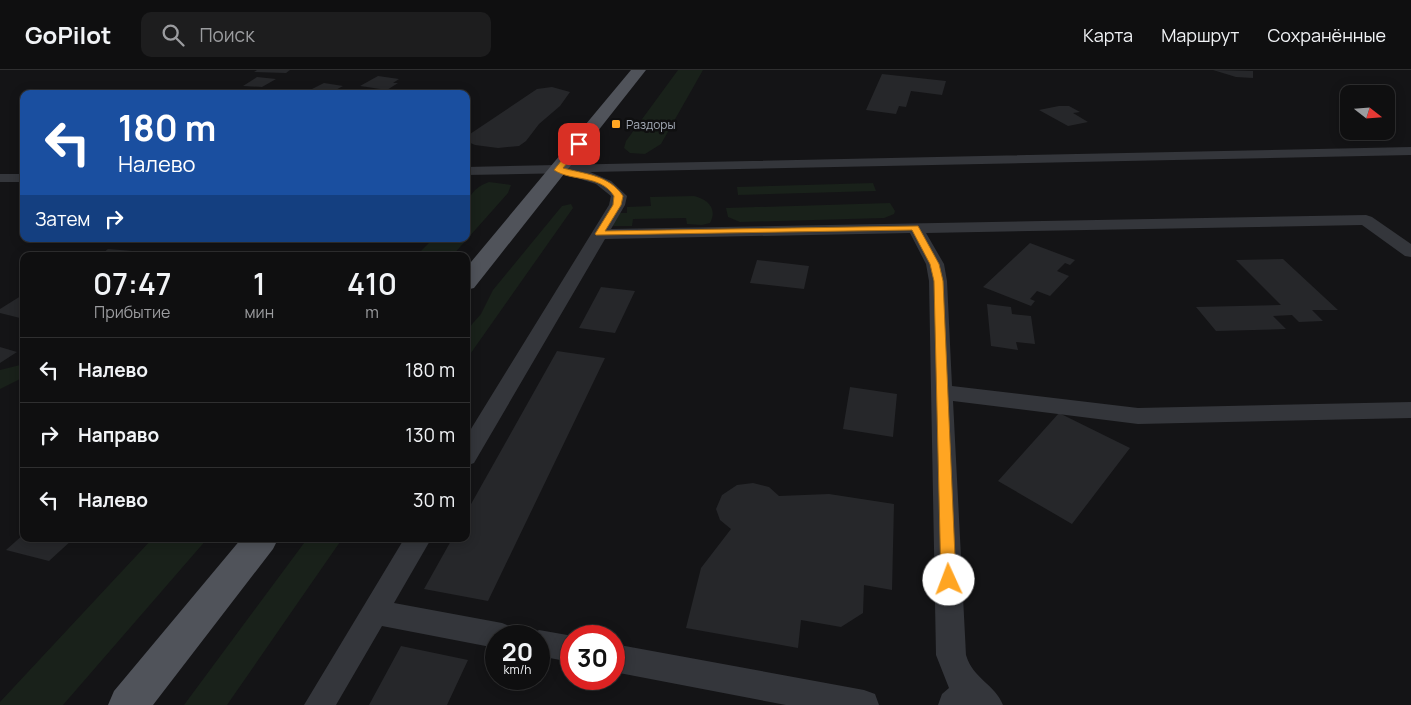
<!DOCTYPE html>
<html lang="ru">
<head>
<meta charset="utf-8">
<style>
	body { margin:0; font-family:Manrope,sans-serif; background:#1d1d1e; color:#f1f3f6; height:100vh; display:flex; flex-direction:column; font-size:19px; white-space:nowrap }
	* { box-sizing:border-box; margin:0 }
	p { font-size:16px; color:#9b9c9f }
	.icon { flex:none; width:28px; height:28px; fill:none; stroke:currentColor; stroke-width:2; stroke-linecap:round; stroke-linejoin:round }
	.map { position:relative; flex:1; overflow:hidden }
	.details { position:absolute; left:20px; top:182px; width:450px; height:290px; display:flex; flex-direction:column; background:#0f0f10; border-radius:10px; box-shadow:0 2px 12px #0003,0 0 0 1px #2f2f30 }
	.details>* { flex:none }
	.banner { position:absolute; left:20px; top:20px; width:450px; height:152px; border-radius:10px; box-shadow:0 2px 12px #0003,0 0 0 1px #2f2f30; background:#1a4fa0; color:#fff; overflow:hidden }
	.needle { width:32px; rotate:107deg }
	.fabs { position:absolute; left:1340px; top:15px; display:grid; gap:10px }
	.fabs a { display:grid; place-items:center; width:55px; height:55px; border-radius:10px; background:#0f0f10; box-shadow:0 2px 12px #0003,0 0 0 1px #2f2f30; font-size:25px }
	.speed { position:absolute; left:485px; top:555px; display:flex; gap:10px; font-size:25px; font-weight:700; text-align:center }
	.speed>* { display:grid; place-content:center; width:65px; height:65px; border-radius:50%; background:#0f0f10; box-shadow:0 2px 12px #0003,0 0 0 1px #2f2f30; line-height:1 }
	.speed small { font-size:12px; font-weight:400 }
	.speed .limit { border:8px solid #d22; background:#fff; color:#111 }
	.pin { position:absolute; display:grid; place-items:center; width:42px; height:42px; color:#fff; margin:-21px; border-radius:10px; box-shadow:0 2px 8px #0006 }
	.me { position:absolute; width:55px; margin:-28px; rotate:358deg; stroke-linejoin:round; filter:drop-shadow(0 0 4px #0008) }
	.turn { display:flex; align-items:center; gap:18px; height:105px; padding:0 15px; font-size:22px }
	.turn .icon { width:65px; height:65px; stroke-width:2.5 }
	.turn b { display:block; font-size:35px; line-height:42px }
	.then { display:flex; align-items:center; height:48px; padding:0 15px; background:#0003; gap:10px; font-size:19px }
	.eta { display:flex; justify-content:space-evenly; align-items:center; height:85px; text-align:center }
	.eta b { font-size:30px; font-weight:600; line-height:35px }
	ul { padding:0; list-style:none }
	li { display:flex; align-items:center; gap:15px; height:65px; padding:0 15px; border-top:1px solid #2f2f30 }
	li div { flex:1 }
	li b { display:block; font-size:19px }
	li em { font-style:normal }
	header { display:flex; align-items:center; gap:30px; box-sizing:border-box; height:70px; padding:0 25px; background:#0f0f10; border-bottom:1px solid #2f2f30 }
	header strong { font-size:24px }
	nav { display:flex; gap:28px; margin-inline-start:auto; font-size:18px }
	.search { width:350px; height:45px; background:#1d1d1e; display:flex; align-items:center; gap:12px; box-sizing:border-box; padding:0 18px; border-radius:10px; color:#9b9c9f; font-size:19px }
	.map>svg:first-child { display:block }
	.green { fill:#19211a }
	.building { fill:#26272a }
	.lines { fill:none; stroke-linecap:round; stroke-linejoin:round }
	.minor { fill:#34363b; fill-rule:evenodd }
	.major { fill:#50535a; fill-rule:evenodd }
	.route { fill:#ffa522; stroke:#a66b16 }
	.poi-dot { fill:#ffa522; stroke:#0f0f10; stroke-width:2 }
	.labels { text-anchor:middle; dominant-baseline:central; stroke-width:5; stroke-linejoin:round; paint-order:stroke }
	.far-poi-label { font-size:12px; fill:#a4abb7; stroke:#0f0f10; text-anchor:start }
</style>
</head>
<body>
<header>
<strong>GoPilot</strong>
<div class="search"><svg class="icon" aria-label="search" viewBox="0 0 24 24"><circle cx="10" cy="10" r="6"/><path d="M15 15l6 6"/></svg>Поиск</div>
<nav><a>Карта</a><a>Маршрут</a><a>Сохранённые</a></nav>
</header>
<div class="map">
<svg width="1411" height="635" viewBox="0 0 1411 635">
	<rect width="100%" height="100%" fill="#141416"/>
	<path class="green" d="M678,0H703L661,74L645,84L630,83L624,78L626,71Z
		M489,112L511,115L508,123L452,186H416L433,169H466C466,145 461,122 489,112Z
		M873,113L876,121L738,125L737,117Z
		M694,126C707,129 718,138 710,153L702,155L687,154L686,148L633,149L632,156H611L617,143H627V137L651,136L650,127Z
		M890,133L895,141L894,144L884,148L740,152L728,147L726,138Z
		M571,134L573,138L466,290V261L481,244L493,220L562,136Z
		M24,294V307L0,319V300Z
		M152,469H207L63,635H0V632Z
		M307,469H342L227,635H184Z"/>
	<path class="building" d="M257,0H290L286,3L254,2Z
		M1213,0L1253,1V8L1236,7Z
		M882,4L946,11L942,25L911,21L906,37L899,36L896,44L866,40Z
		M378,6L399,9L393,13H398L387,20L360,16Z
		M257,7L276,9L262,17L243,16Z
		M324,13L343,16L328,24H302Z
		M552,17L570,22L560,36L539,54L526,71L519,76L498,78L475,75L466,71L467,66L537,19Z
		M1059,36H1069L1080,42L1073,43L1088,52L1068,56L1039,40Z
		M1030,173L1075,190L1070,195L1065,193L1057,201L1069,206L1050,226L1037,221L1030,229L1035,231L1031,236L983,217Z
		M108,179L145,182L140,186H99Z
		M1283,189L1338,240H1312L1323,251L1299,252L1292,245L1273,246L1286,259L1216,261L1196,237L1281,235L1236,190Z
		M757,190L809,196L804,219L750,213Z
		M601,217L635,221L615,263L579,258Z
		M24,224V249L0,243V239Z
		M987,234L1011,237L1012,244L1031,246L1035,274L1016,272L1018,280L991,276Z
		M0,277L17,282L0,293Z
		M557,281L605,288L488,531L424,519L452,469H466V443Z
		M850,317L897,324L893,367L843,359Z
		M1059,343L1130,378L1072,454L998,411Z
		M753,413L769,417L779,426L829,424L894,434L892,520L864,515L863,543L841,557L801,550L798,578L686,558L701,498L731,459L720,450L716,439L722,425L737,415Z
		M24,464V469H73L49,491L6,480Z
		M401,576L468,590L447,635H369Z"/>
	<g class="lines">
		<path class="minor" d="M1411,77V85L590,102L611,111L627,126L625,135L611,159L1366,145L1372,147L1411,174V187L1405,186L1362,155L926,163L944,194L947,211L952,316L1138,338L1411,332V348L1138,354L953,331L966,585C973,609 995,614 1003,635H938L942,624L949,618L936,585L929,211L926,194L910,163L605,169L474,393L466,396V367L609,135L611,126L596,114L574,107L572,103L466,105V97Z
			M0,104H24V112H0Z
			M404,469H431L394,533L502,553L512,557L516,566H496V578L382,556L336,635H304Z
			M539,560L573,566L571,592L539,586V566H528Z
			M614,574L864,620L875,624L879,635H786L614,602Z"/>
		<path class="major" d="M631,0H646L474,218L466,220V198Z
			M241,469H278L273,479L153,635H108L114,621Z"/>
	</g>
	<path class="route" d="M576,72L583,74L563,98C585,104 609,105 623,126L621,135L605,161L918,156L939,194L943,211L956,510L954,514L949,516L943,514L941,510L934,211L930,194L912,160L596,165L595,164L613,135L614,126C600,104 572,112 554,100Z"/>
	<rect class="poi-dot" x="611" y="49" width="10" height="10" rx="2.5"/>
	<g class="labels">
		<g class="far-poi-label">
			<text x="626" y="54">Раздоры</text>
		</g>
	</g>
</svg>
<div class="fabs">
<a><svg class="needle" viewBox="-14 -14 28 28"><path d="M0-13l5 13h-10z" fill="#e53935"/><path d="M0 13l5-13h-10z" fill="#9b9c9f"/></svg></a>
</div>
<div class="speed"><div>20<small>km/h</small></div><div class="limit">30</div></div>
<div class="pin" style="left:579px;top:74px;background:#d93025"><svg class="icon" aria-label="arrive" viewBox="0 0 24 24"><path d="M6 21V4h12l-3 4 3 4H6"/></svg></div>
<svg class="me" style="left:949px;top:510px" viewBox="-20 -20 40 40"><circle r="19" fill="#fff"/><path d="M0-13L10 11 0 6-10 11z" fill="#ffa522"/></svg>
<div class="banner">
<div class="turn"><svg class="icon" aria-label="left" viewBox="0 0 24 24"><path d="M17 20v-9H6M10 6l-5 5 5 5"/></svg><div><b>180 m</b>Налево</div></div>
<div class="then">Затем<svg class="icon" aria-label="right" viewBox="0 0 24 24"><path d="M7 20v-9h11M14 6l5 5-5 5"/></svg></div>
</div>
<section class="details">
<div class="eta">
<div><b>07:47</b><p>Прибытие</p></div>
<div><b>1</b><p>мин</p></div>
<div><b>410</b><p>m</p></div>
</div>
<ul>
<li><svg class="icon" aria-label="left" viewBox="0 0 24 24"><path d="M17 20v-9H6M10 6l-5 5 5 5"/></svg><div><b>Налево</b></div><em>180 m</em></li>
<li><svg class="icon" aria-label="right" viewBox="0 0 24 24"><path d="M7 20v-9h11M14 6l5 5-5 5"/></svg><div><b>Направо</b></div><em>130 m</em></li>
<li><svg class="icon" aria-label="left" viewBox="0 0 24 24"><path d="M17 20v-9H6M10 6l-5 5 5 5"/></svg><div><b>Налево</b></div><em>30 m</em></li>
</ul>
</section>
</div>
</body>
</html>
